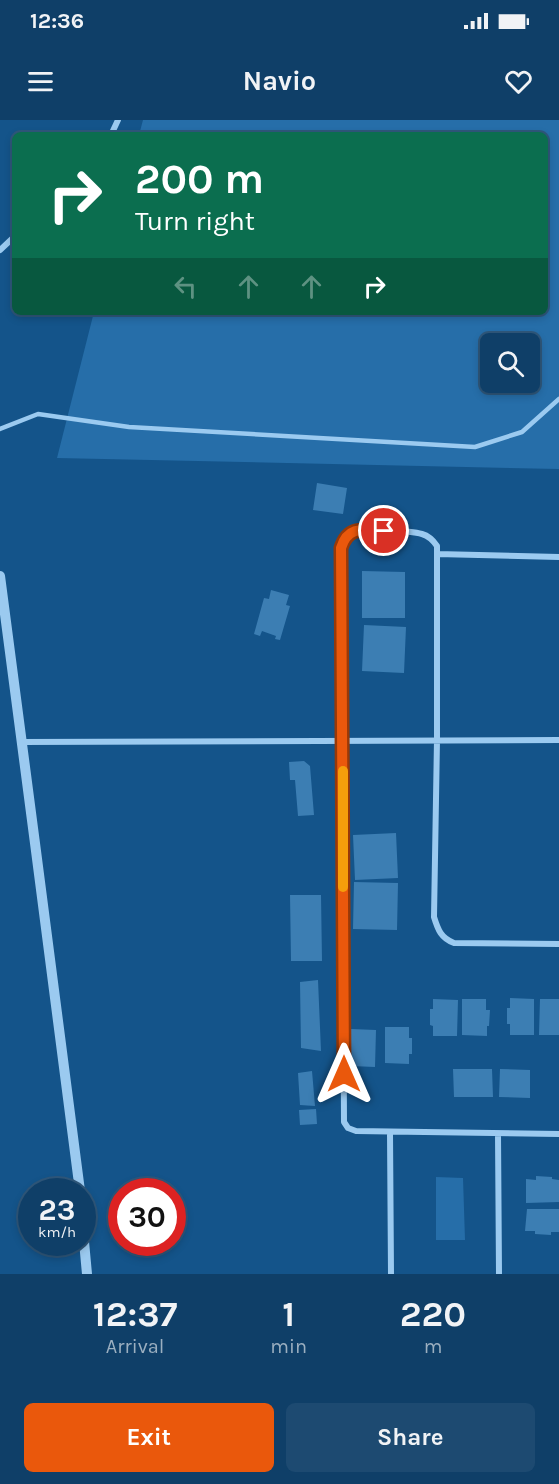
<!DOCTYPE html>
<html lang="en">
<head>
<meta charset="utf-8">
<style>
	body { margin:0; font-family:Karla,sans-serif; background:#1d4a71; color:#f1f3f6; height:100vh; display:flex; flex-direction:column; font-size:22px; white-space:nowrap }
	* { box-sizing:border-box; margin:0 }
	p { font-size:20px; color:#9bafc0 }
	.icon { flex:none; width:33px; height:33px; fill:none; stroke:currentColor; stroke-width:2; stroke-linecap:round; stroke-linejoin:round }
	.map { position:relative; height:1154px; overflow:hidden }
	.details { display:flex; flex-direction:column; background:#0f3f68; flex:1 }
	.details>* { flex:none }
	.guide { position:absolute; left:12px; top:12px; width:536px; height:183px; border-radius:9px; box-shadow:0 3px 9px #0003,0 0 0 2px #2f587c; background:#0b6e4f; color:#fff; overflow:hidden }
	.controls { position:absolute; left:480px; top:213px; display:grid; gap:12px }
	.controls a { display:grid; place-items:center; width:60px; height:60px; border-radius:9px; background:#0f3f68; box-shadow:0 3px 9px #0003,0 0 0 2px #2f587c; font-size:30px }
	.speed { position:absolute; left:18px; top:1058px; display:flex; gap:12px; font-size:30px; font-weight:700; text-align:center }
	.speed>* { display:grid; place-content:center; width:78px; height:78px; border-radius:50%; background:#0f3f68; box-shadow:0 3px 9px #0003,0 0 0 2px #2f587c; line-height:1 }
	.speed small { font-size:15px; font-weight:400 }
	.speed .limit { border:9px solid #d22; background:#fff; color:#111 }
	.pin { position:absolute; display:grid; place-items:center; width:51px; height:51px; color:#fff; margin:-26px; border:3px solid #fff; border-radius:50%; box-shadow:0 2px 6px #0007 }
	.me { position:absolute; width:66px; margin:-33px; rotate:0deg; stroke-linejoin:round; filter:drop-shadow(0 0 4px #0008) }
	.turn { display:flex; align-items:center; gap:21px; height:126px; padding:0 24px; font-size:27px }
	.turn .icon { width:78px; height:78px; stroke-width:2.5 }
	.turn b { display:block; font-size:42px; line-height:51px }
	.lanes { display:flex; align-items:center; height:57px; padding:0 24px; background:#0003; justify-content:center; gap:30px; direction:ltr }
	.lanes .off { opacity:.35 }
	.eta { display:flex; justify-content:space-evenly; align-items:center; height:102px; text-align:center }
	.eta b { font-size:36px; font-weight:700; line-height:42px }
	.action { display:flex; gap:12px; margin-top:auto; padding:12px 24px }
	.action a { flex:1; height:69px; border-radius:9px; background:#ea580c; color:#fff; font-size:24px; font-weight:700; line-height:69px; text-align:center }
	.action a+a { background:#1d4a71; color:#f1f3f6 }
	.status { display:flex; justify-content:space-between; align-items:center; height:42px; padding:0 30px; background:#0f3f68; direction:ltr }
	.status svg { height:16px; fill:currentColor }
	header { display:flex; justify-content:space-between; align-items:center; height:78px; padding:0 24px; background:#0f3f68; font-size:27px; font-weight:700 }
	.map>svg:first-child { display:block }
	.green { fill:#266ea9; fill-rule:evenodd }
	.building { fill:#3c7eb3 }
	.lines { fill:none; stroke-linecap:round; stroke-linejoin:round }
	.service { stroke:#9bcaf0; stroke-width:4.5 }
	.minor { stroke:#9bcaf0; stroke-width:6 }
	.tertiary { stroke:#9bcaf0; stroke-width:10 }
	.route-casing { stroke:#983908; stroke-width:15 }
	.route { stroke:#ea580c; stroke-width:10 }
	.slow { stroke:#f59e0b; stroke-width:10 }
</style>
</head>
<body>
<div class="status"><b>12:36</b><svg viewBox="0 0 49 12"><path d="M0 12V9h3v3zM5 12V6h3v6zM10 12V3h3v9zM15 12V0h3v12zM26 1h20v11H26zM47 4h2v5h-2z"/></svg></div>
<header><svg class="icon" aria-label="menu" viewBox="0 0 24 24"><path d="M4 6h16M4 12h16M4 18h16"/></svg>Navio<svg class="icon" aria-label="heart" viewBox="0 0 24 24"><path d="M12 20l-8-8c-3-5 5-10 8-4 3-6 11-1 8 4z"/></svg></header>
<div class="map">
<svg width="559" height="1154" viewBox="0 0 559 1154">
	<rect width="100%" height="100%" fill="#14548a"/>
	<path class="green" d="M143,0H559V349L57,338L94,192H544V15H139ZM490,224H530V262H490Z
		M436,1057L463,1058L465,1120H436Z"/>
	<path class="building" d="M317,363L347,368L343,394L313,390Z
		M362,451L405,452V498H362Z
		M271,470L289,475L286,485L290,486L280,520L275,519L276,516L262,511L260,516L254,514L264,478L269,479Z
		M364,505L406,507L404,553L362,551Z
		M304,641L310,646L314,695L298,696L295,660H290L289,642Z
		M396,713L398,758L355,760L353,715Z
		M354,762L398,763L397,810L353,809Z
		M290,775H321L322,841H291Z
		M318,860L321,931L301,928L300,862Z
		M510,878L534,879V915H510V904H507V888H510Z
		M433,879L458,880L457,916H433V906L430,905V889H433Z
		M462,879H486V890H490L489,906H487V916L462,915Z
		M540,879H559V915H539Z
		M385,907H409V918H412V934H409V944L385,943Z
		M351,909L376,910L375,947L351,946V935H347L348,919H351Z
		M453,949H492L493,977H454Z
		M500,949L530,950V978L499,977Z
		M312,951L315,986L300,985L298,953Z
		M316,989L317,1004L300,1005L299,990Z
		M536,1056L552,1057V1059L559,1060V1082L526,1083V1059L536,1060Z
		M527,1089H559V1112H551V1115L535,1114V1111H525Z"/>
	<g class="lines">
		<path class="service" d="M0,309L38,294L129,307L475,327L522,312L559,279"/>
		<path class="minor" d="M111,15L118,0
			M0,130L15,116
			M437,434L559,437
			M21,622L559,620
			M559,824L454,823C441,818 438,810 434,797L437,620V426C433,420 429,416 422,414C412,411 359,408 351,413C344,416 343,421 341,428L344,1002L348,1008L356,1011L559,1014
			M390,1013L391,1154
			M498,1014L499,1154"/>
		<path class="tertiary" d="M0,456C26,661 55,866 80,1071
			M82,1100L87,1154"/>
	</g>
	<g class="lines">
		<defs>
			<path id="route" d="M344,954L341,428C348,405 364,410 384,411"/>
		</defs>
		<use href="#route" class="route-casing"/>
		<use href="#route" class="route"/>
		<path class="slow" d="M343,651V767"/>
	</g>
</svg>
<div class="controls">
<a><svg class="icon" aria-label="search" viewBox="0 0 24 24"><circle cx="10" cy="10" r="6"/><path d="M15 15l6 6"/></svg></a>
</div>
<div class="speed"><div>23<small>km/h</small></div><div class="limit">30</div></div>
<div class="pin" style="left:384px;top:411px;background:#d93025"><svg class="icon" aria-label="arrive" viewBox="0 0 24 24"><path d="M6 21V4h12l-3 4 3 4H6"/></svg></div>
<svg class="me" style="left:344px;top:954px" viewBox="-20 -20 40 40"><path d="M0-17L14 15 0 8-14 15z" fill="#ea580c" stroke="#fff" stroke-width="4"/></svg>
<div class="guide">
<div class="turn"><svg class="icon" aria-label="right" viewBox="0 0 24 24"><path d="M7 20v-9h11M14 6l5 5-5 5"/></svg><div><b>200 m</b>Turn right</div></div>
<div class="lanes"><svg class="icon off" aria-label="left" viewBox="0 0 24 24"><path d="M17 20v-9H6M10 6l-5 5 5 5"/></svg><svg class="icon off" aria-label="ahead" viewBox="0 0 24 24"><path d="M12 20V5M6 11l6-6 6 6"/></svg><svg class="icon off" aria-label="ahead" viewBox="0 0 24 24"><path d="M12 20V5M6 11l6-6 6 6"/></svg><svg class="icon" aria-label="right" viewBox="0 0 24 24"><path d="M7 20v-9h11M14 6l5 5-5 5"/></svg></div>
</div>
</div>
<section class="details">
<div class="eta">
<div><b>12:37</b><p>Arrival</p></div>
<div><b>1</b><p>min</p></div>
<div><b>220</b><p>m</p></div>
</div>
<div class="action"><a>Exit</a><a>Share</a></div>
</section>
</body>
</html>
